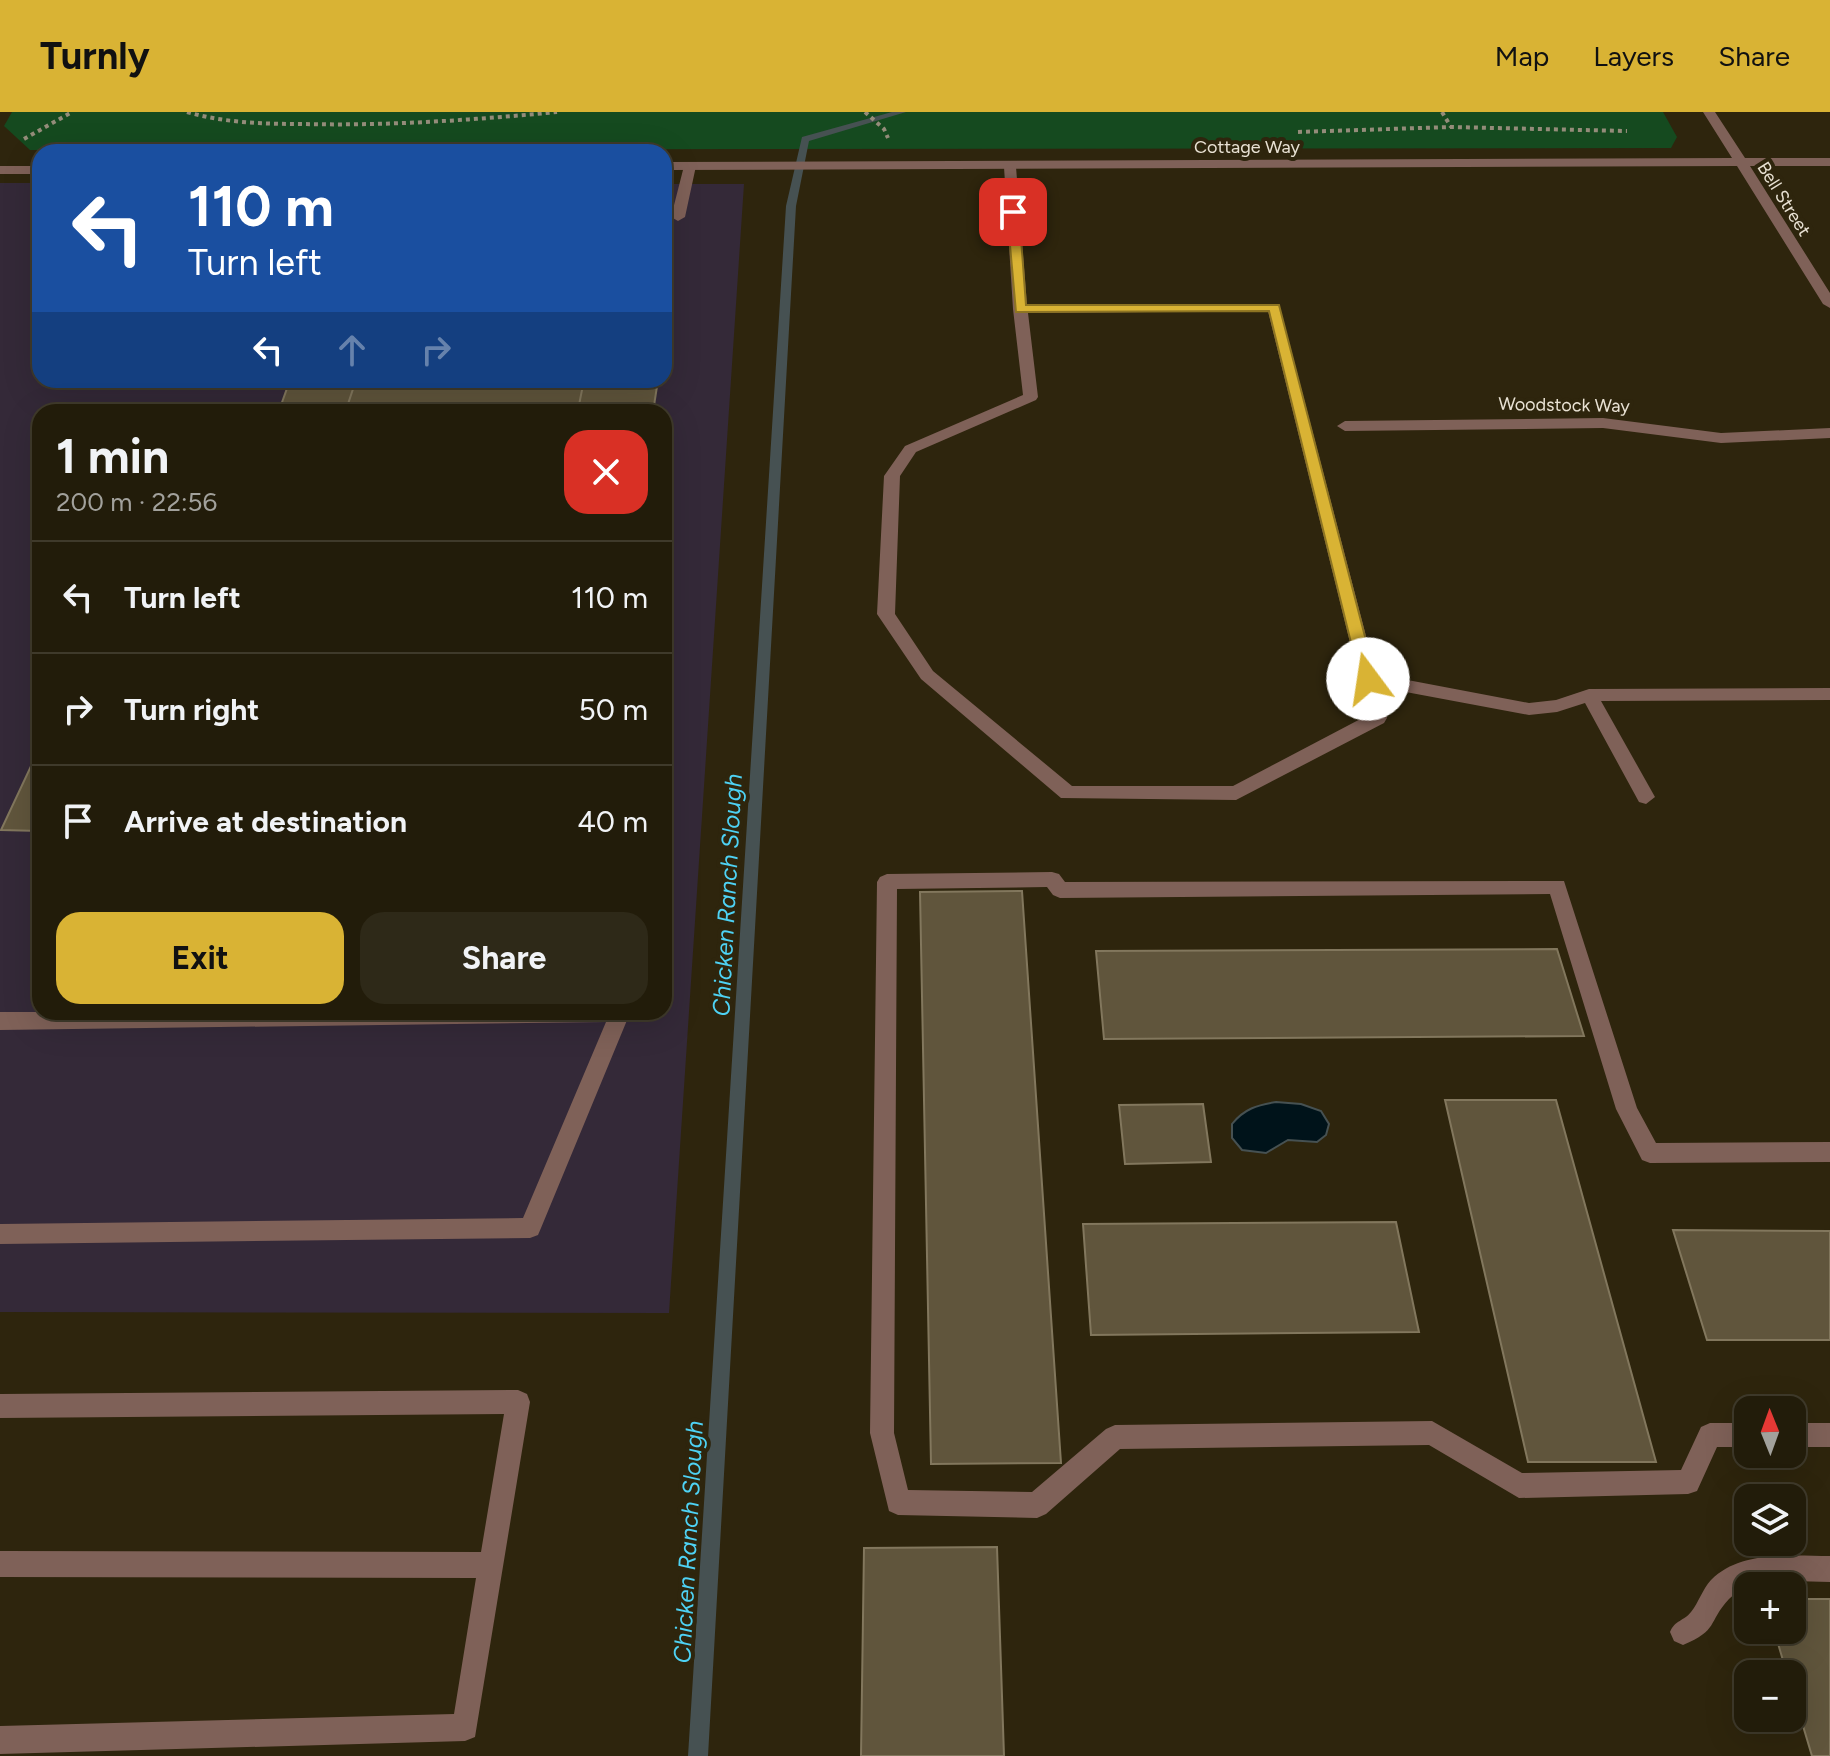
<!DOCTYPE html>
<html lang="en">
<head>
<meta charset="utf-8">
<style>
	body { margin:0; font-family:Figtree,sans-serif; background:#2e2918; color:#f1f3f6; height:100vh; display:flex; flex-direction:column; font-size:30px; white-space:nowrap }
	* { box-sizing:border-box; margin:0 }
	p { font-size:26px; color:#a2a19c }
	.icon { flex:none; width:44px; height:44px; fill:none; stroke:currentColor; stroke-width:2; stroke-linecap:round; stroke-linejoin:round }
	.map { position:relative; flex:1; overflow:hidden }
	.side { position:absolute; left:32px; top:292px; width:640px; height:616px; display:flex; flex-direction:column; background:#221c0a; border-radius:24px; box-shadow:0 8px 32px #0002,0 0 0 2px #3f3a2b }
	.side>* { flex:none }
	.guide { position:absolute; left:32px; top:32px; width:640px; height:244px; border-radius:24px; box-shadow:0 8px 32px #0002,0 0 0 2px #3f3a2b; background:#1a4fa0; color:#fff; overflow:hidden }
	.needle { width:52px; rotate:359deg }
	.tools { position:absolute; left:1734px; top:1284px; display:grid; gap:16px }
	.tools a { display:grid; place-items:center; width:72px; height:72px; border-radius:16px; background:#221c0a; box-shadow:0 8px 32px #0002,0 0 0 2px #3f3a2b; font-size:40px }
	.pin { position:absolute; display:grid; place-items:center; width:68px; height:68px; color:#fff; margin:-34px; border-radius:16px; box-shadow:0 4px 12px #0006 }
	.me { position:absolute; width:88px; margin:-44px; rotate:346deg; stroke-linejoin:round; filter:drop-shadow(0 0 6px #0008) }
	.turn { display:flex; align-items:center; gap:28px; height:168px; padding:0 24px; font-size:36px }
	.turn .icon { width:104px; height:104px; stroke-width:2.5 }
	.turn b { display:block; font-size:56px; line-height:68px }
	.lanes { display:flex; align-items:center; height:76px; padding:0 24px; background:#0003; justify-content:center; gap:40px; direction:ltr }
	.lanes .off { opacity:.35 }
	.round { display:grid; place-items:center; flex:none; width:84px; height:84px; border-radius:24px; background:#2e2918 }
	.overview { display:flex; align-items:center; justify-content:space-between; height:136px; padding:0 24px }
	h1 { font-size:48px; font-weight:700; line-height:60px }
	.primary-button { display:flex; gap:16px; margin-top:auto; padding:16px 24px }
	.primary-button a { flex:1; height:92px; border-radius:24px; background:#d9b334; color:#111; font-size:32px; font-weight:700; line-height:92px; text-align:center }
	.primary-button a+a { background:#2e2918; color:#f1f3f6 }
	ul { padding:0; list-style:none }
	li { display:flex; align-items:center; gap:24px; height:112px; padding:0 24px; border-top:2px solid #3f3a2b }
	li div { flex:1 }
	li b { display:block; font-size:30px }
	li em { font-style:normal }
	header { display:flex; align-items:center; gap:48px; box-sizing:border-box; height:112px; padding:0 40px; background:#d9b334; color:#111 }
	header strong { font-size:38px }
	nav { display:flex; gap:44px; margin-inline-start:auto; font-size:28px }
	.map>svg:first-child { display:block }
	.commercial { fill:#342938; fill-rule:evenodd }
	.green { fill:#154a1f }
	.water { fill:#00131a; stroke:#465152; stroke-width:2 }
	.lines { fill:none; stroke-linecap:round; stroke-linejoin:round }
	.stream { fill:#465152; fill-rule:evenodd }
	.building { fill:#60553c; stroke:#82775d; stroke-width:2 }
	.path { stroke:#948c7a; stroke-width:4; stroke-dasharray:4 4; stroke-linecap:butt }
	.service { fill:#7f6158; fill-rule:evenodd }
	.minor { fill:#7f6158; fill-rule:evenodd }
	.tertiary { fill:#7f6158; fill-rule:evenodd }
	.route { fill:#d9b334; stroke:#8d7422; stroke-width:2 }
	.labels { text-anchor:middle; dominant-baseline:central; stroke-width:8; stroke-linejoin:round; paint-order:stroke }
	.far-street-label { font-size:18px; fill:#e9e2d4; stroke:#2e250d }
	.water-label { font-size:24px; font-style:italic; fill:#4ed2f4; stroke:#2e250d }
</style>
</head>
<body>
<header>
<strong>Turnly</strong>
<nav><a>Map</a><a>Layers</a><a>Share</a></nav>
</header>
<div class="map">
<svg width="1830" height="1644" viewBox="0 0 1830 1644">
	<rect width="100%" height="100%" fill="#2e250d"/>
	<path class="commercial" d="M0,71H40V268H664V72H744L669,1201L0,1200ZM40,300H664V900H40Z"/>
	<path class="green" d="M12,0H1663L1677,25L1671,36L30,38L4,14Z"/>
	<path class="water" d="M1276,990L1301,992L1321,999L1329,1012L1326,1023L1317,1030L1288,1028L1266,1041L1242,1038L1232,1026V1012C1244,997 1257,993 1276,990Z"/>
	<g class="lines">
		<path class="stream" d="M892,0H906L809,29L796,94L708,1644H688L786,94L802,25Z"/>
	</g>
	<path class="building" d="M290,268H356L347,295L280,296Z
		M356,268H584L579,293L347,295Z
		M584,268H658L653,300H278L280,296L579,293Z
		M40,635V719L1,718Z
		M1022,779L1061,1351L931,1352L920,780Z
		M1557,837L1584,924L1104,927L1096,839Z
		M1445,988H1556L1656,1350H1528Z
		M1203,992L1211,1050L1125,1052L1119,993Z
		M1396,1110L1419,1220L1091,1223L1083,1112Z
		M1673,1118L1830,1119V1228H1707Z
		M997,1435L1004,1644H861L864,1436Z
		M1792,1487H1830V1644H1812L1792,1577V1562H1787L1774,1518H1792Z"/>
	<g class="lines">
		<path class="path" d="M187,0C225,11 264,12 304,12C388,14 473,8 557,0
			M865,0L884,17L888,26
			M1442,0L1451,15
			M1298,20L1451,15L1627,19
			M24,27L72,0"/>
		<path class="service" d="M690,50L696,54L685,105L678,109L671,105L684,54Z
			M1010,51L1016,55L1027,193L1279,192L1376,562L1529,591L1556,588L1589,577L1830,576V588L1601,589L1655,685L1646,692L1639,690L1585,591L1557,600L1529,603L1379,575L1387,606L1384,611L1236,688L1061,686L921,567L877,502L884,364L905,334L1023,283L1013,197L1004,55ZM1268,199L1368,603L1233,674H1072L933,559L895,502L900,364L916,340L1036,288L1038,285L1028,201Z
			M0,900H630V901L541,1116L538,1123L530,1126L0,1132V1112L523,1106L606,910L0,918Z
			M518,1278L527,1282L530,1290L475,1625L465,1629L0,1642V1614L454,1602L476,1466L0,1465V1439L481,1440L504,1302L0,1306V1282Z
			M1830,1444V1470C1798,1470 1753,1463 1729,1487C1707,1511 1719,1518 1683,1533L1674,1529L1670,1520C1675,1508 1684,1509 1691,1500C1699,1490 1702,1478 1711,1468C1741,1438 1792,1444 1830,1444Z"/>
		<path class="minor" d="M1603,306L1721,321L1830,316V326L1721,331L1603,316L1345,319L1337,314L1345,309Z
			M1052,760L1059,762L1065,770L1564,769L1637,996L1656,1031L1830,1030V1050L1650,1051L1642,1048L1616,997L1550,782L1060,786L1053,783L1047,775L897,777L894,1321L908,1378L1032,1380L1106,1317L1115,1313L1432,1309L1522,1361L1681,1358L1701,1315L1710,1311H1748V1335H1717L1697,1379L1688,1382L1519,1386L1429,1333L1120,1337L1046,1402L1037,1406L898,1403L889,1399L870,1321L877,770L880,765L887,762Z
			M1792,1311H1830V1335H1792Z"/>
		<path class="tertiary" d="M1703,0H1715L1745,46H1830V54H1750L1830,181V196L1823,192L1737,54L664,58V50L1732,46Z
			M0,54H40V62H0Z"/>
	</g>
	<path class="route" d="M1013,96L1019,100L1026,193H1279L1376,567L1374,571H1363L1360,567L1269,199L1016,200L1007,100Z"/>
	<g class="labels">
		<g class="far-street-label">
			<text x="1247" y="35">Cottage Way</text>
			<text transform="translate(1784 87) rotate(58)">Bell Street</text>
			<text transform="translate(1564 293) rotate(1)">Woodstock Way</text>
		</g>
		<g class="water-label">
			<text transform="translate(727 783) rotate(-87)">Chicken Ranch Slough</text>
			<text transform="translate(688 1430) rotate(-87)">Chicken Ranch Slough</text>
		</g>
	</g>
</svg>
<div class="tools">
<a><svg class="needle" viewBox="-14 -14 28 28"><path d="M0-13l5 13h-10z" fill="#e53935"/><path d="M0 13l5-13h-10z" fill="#a2a19c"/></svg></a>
<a><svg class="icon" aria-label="layers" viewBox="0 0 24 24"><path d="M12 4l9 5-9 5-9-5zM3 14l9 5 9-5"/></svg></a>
<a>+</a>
<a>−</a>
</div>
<div class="pin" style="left:1013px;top:100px;background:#d93025"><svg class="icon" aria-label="arrive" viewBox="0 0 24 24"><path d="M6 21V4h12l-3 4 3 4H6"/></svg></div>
<svg class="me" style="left:1368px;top:567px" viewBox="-20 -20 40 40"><circle r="19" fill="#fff"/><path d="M0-13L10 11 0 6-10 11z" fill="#d9b334"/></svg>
<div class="guide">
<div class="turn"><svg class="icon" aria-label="left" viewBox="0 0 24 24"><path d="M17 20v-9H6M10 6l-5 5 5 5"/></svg><div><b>110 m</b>Turn left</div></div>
<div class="lanes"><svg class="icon" aria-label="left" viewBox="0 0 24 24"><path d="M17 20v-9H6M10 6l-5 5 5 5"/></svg><svg class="icon off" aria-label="ahead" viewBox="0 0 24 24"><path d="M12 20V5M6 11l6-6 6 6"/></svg><svg class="icon off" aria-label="right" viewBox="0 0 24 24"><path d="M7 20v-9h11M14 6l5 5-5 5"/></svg></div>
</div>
<section class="side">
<div class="overview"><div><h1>1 min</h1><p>200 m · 22:56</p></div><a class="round" style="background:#d93025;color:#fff"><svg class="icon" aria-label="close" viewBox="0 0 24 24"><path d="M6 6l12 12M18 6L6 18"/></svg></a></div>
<ul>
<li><svg class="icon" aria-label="left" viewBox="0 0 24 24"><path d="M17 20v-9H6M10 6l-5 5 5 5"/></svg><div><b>Turn left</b></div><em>110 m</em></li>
<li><svg class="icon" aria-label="right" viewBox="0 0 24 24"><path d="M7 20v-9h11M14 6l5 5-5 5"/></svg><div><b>Turn right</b></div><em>50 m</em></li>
<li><svg class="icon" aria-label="arrive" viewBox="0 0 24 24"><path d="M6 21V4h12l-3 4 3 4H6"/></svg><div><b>Arrive at destination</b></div><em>40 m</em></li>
</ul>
<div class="primary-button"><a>Exit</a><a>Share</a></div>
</section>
</div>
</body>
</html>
